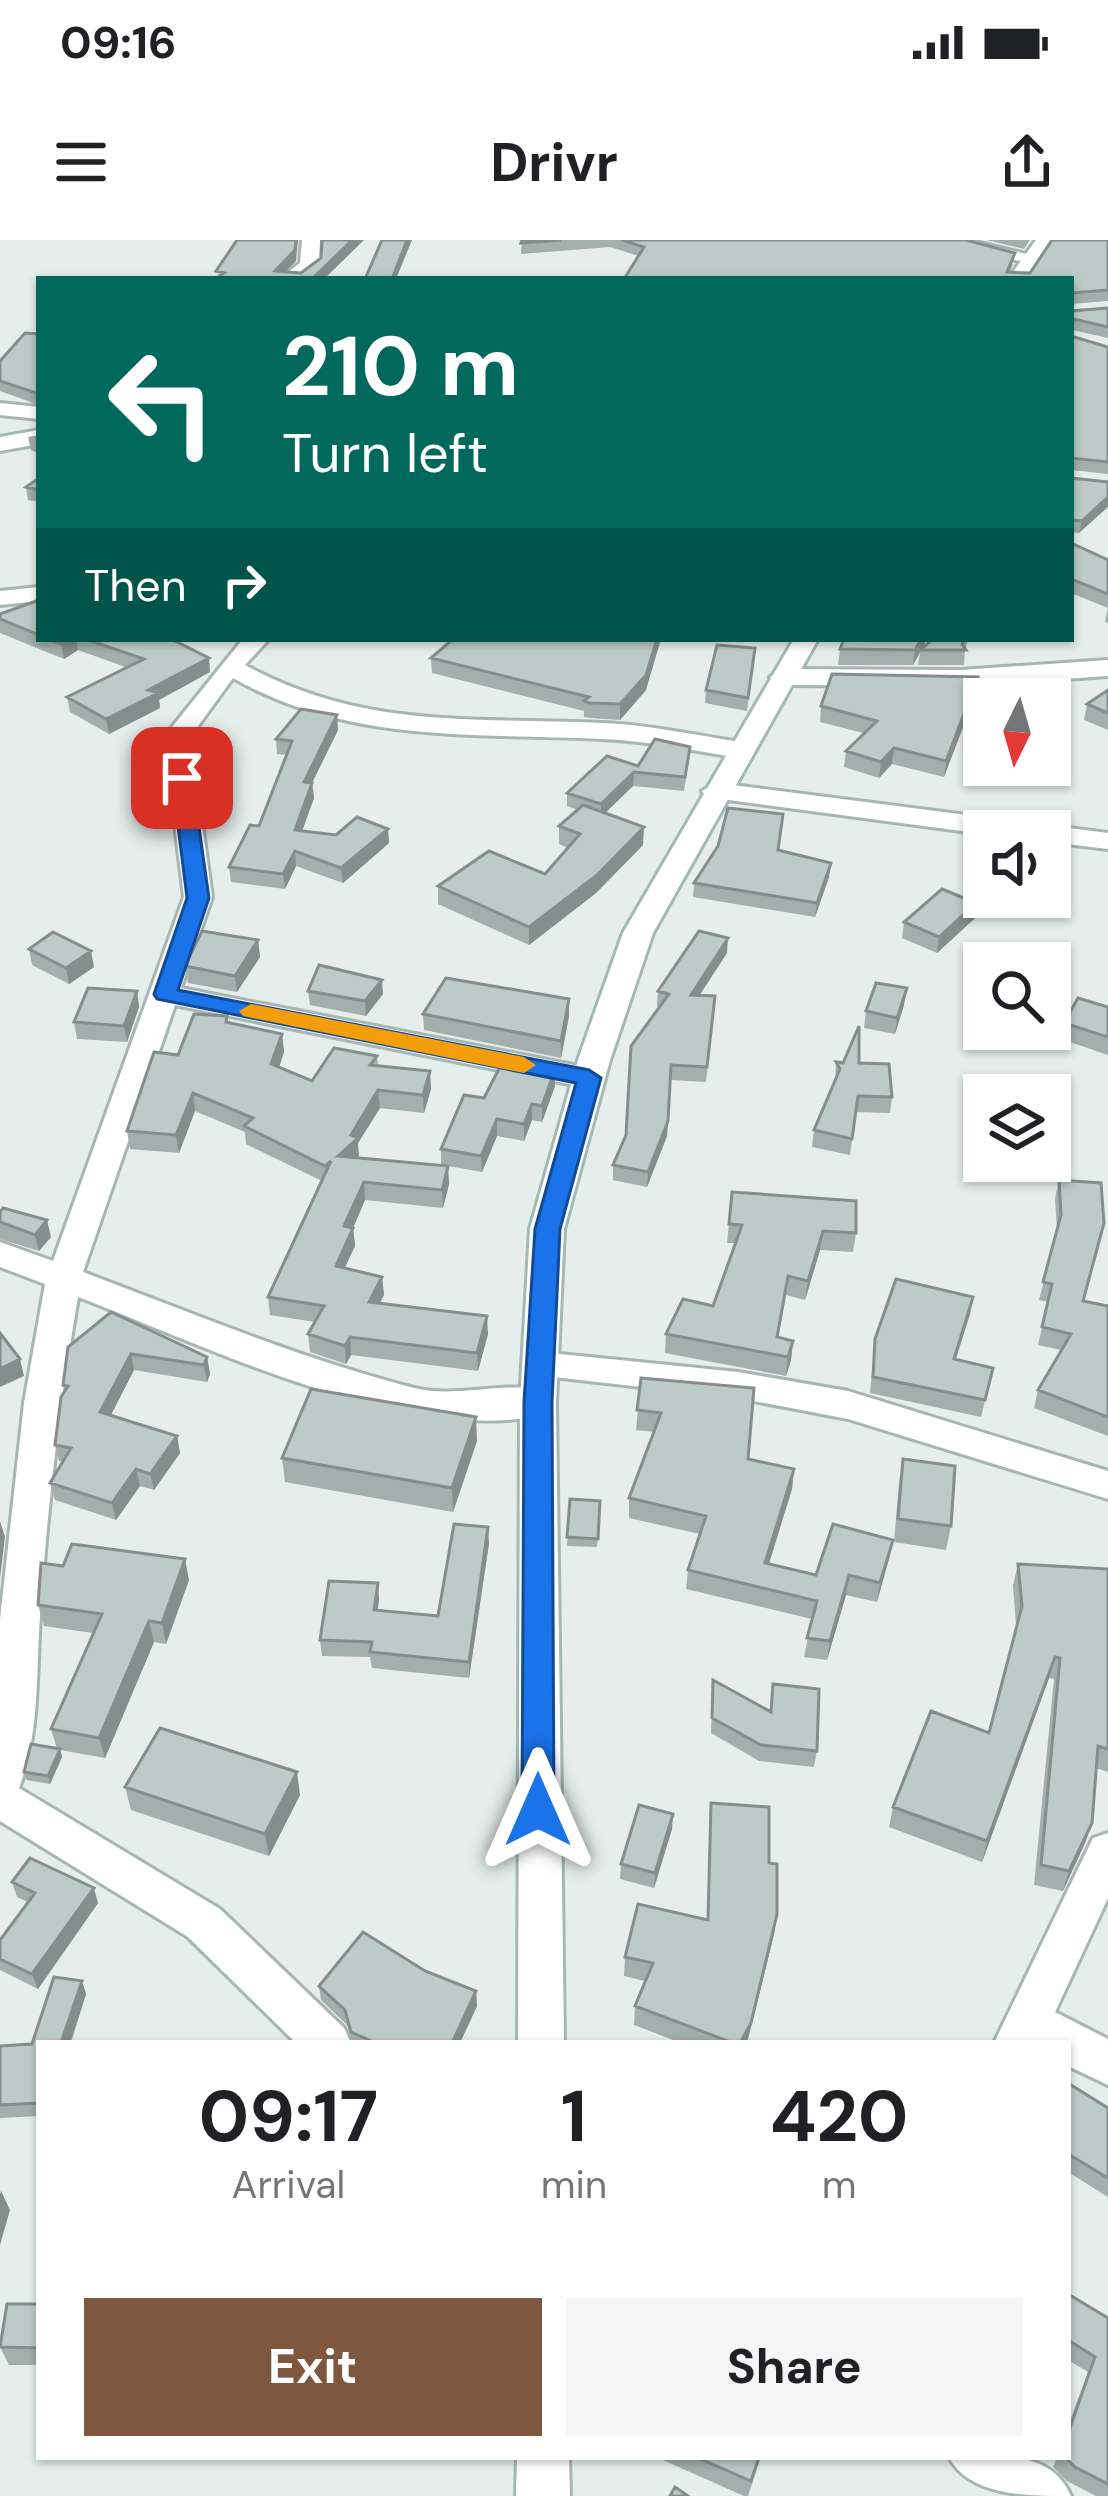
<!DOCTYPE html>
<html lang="en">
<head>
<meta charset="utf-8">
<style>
	body { margin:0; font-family:"DM Sans",sans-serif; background:#f6f6f6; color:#202124; height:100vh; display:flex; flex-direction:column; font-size:45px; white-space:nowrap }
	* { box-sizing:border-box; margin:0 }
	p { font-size:39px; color:#757577 }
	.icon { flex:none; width:66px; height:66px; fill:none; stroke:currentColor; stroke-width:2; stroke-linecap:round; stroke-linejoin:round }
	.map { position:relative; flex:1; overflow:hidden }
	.details { position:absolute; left:36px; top:1800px; width:1035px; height:420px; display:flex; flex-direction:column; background:#fff; border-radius:0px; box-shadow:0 3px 9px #0004 }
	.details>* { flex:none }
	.top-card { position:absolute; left:36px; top:36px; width:1038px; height:366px; border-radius:0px; box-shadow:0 3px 9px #0004; background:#00695c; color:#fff; overflow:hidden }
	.needle { width:78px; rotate:185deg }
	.buttons { position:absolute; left:963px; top:438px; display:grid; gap:24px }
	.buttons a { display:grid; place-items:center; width:108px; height:108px; border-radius:0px; background:#fff; box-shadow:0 3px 9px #0004; font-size:60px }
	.pin { position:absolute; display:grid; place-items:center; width:102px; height:102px; color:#fff; margin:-51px; border-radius:24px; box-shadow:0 6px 18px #0006 }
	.me { position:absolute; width:132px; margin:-66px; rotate:0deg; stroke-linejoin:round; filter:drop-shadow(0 0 9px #0008) }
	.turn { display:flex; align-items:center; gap:42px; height:252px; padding:0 48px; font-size:54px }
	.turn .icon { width:156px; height:156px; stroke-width:2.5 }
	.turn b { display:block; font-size:84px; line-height:102px }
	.then { display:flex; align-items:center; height:114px; padding:0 48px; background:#0003; gap:24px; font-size:45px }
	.eta { display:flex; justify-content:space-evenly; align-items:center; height:204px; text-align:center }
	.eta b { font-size:72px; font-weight:700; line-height:84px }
	.button { display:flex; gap:24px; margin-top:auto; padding:24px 48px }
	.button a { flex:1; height:138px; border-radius:0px; background:#7e573f; color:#fff; font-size:48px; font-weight:700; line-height:138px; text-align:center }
	.button a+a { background:#f6f6f6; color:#202124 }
	.status { display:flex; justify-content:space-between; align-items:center; height:84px; padding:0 60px; background:#fff; direction:ltr }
	.status svg { height:33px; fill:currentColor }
	header { display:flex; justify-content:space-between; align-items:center; height:156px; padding:0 48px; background:#fff; font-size:54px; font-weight:700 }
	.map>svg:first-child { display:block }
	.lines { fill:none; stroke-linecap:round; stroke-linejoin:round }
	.street-casing { stroke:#a7b6b3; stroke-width:6 }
	.secondary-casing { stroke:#a3b9b5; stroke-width:6 }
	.street { fill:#fff; fill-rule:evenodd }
	.secondary { fill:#fff; fill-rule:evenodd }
	.wall { fill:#a3afac }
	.shaded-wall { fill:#848e8c }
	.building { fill:#bdcbc8; stroke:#848e8c; stroke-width:3 }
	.route { fill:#1a73e8; stroke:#114b97; stroke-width:3 }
	.slow { fill:#f59e0b }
</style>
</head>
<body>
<div class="status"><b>09:16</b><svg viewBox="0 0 49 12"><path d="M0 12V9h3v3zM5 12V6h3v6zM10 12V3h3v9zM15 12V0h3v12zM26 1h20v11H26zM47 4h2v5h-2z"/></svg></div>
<header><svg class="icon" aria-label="menu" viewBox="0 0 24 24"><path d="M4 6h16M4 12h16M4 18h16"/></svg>Drivr<svg class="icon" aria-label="share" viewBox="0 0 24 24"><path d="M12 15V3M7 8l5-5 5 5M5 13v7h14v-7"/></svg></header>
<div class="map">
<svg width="1108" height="2256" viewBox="0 0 1108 2256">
	<rect width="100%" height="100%" fill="#e5eeeb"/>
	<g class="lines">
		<defs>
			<path id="street" d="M302,0H320L319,25L302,39H279L300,23Z
				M928,0H967L1043,18L1033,24Z
				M0,163L39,167V179L0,175Z
				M39,347V361L0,365V351Z
				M243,399H269L245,425C364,490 473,477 603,483C649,485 695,495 740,502L753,510L740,518C694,511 649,501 602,499C474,493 349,504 233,438L190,497L212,657L181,748L589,828L605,838L589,848L175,765L83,1032C192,1073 301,1119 414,1148C458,1159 508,1139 551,1152L556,1162L551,1172C421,1212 202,1104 78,1057C60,1162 47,1269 40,1376C36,1434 40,1492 19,1548L220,1669L344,1788L351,1803H296L188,1697L0,1581V1379L24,1163L45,1044L0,1027V1002L53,1021L184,657L164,497Z
				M1108,420V436L961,446L783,445L770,437L783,429L961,430Z
				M716,543L1108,593V609L1050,602V591L984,594L706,557L702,551Z
				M540,1112L738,1132L848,1151L1108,1231V1259L848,1179L738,1158L527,1134L522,1125L527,1116Z
				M1108,1593V1658L1055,1772L1108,1799V1845L1068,1826V1803H994L1093,1598Z
				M949,2217C993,2217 1050,2207 1071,2256C1026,2256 969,2256 949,2217Z"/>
			<path id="secondary" d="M1036,0H1054L1028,39H1008Z
				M39,190V204L0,211V197Z
				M794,399H818L653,693L610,820L564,989L556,1162L564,1803H518L520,1162L530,989L578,820L623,693Z
				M517,2217H569L570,2256H516Z"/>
		</defs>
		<use href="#street" class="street-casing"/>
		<use href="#secondary" class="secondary-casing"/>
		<use href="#street" class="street"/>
		<use href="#secondary" class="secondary"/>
	</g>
	<path class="wall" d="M522,0H966L1013,24L1010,32L1030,33L1108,0V61L1071,64V39L639,16L610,7L521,14Z
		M986,0H1030L1024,9Z
		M1108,68V98L1072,90L1071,93V71Z
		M39,94V165L0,151V121Z
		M1071,96L1108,107V234L1071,230Z
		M39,195V214L31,210L28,197Z
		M39,238V262L28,260L26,247Z
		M1071,238L1108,242L1079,293L1071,292Z
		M1071,303L1108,320V383L1105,382L1108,368L1071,353Z
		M39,360V399H171L210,432L159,460L160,468L109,494L70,472L67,457L128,428L78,410L64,419L0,393V374Z
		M844,399H927L922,408L933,399H969L965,408L964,425H918L920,413L913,425H838L840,409Z
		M431,418L646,450L620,480L590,478L584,477V471L432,433Z
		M754,421L747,471L705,463L706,450Z
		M1108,450V490L1084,480L1087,464Z
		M976,453L944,537L892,524L879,538L844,527L846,511L863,493L820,482L821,466Z
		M338,490L312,543L314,558L302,591L336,595L388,589L389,603L343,643L296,626L285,649L231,642L229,627L259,586L287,515L277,514L276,499Z
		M689,520L684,551L633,546L605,573L643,605L596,653L529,705L438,664V646L545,634L568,608L559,604V586L578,570L567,566V553L638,526Z
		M779,611L829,637L815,677L693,657L694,643Z
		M974,679L937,713L902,698L904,682Z
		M258,700L260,717L237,752L188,743L185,726Z
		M29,709L94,727L69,744L32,725Z
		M727,713L699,755L715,756L706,842L671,840L667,896L647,947L613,940V925L626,895L660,767L657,766L658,751Z
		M137,751L139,767L127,802L77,799L74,782Z
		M308,751L383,754L366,776L310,765Z
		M569,759V776L561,818L424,790L423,774Z
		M904,765L895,794L864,788L866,771Z
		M1108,767V815L1061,799L1064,783Z
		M227,776L228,782L282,794L284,812L279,827L312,841L377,816L378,826L431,849L424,873L380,868L358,903V917L441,925V909L484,858L555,846L542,882L532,880L524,901L497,896L482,932L448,926L449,944L443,968L365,960L353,988L355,1006L344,1029L382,1037L384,1055L380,1063L488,1094L478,1131L351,1115L346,1124L310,1112L308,1094L315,1082L270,1075L268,1057L322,941L246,904L245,892L195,871L179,913L130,909L127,891L178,815Z
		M836,822L859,823L892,857L890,873L856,872L850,915L812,907L814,890L835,841Z
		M1059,940L1083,1061L1108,1066V1196L1034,1168L1038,1150L1061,1110L1038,1105L1048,1062L1039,1060L1057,991L1055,958Z
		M732,952L856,993L853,1012L820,1010L805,1060L786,1055L778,1098L793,1101L791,1120L786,1136L665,1113L666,1094L713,1066L735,1003H727Z
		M0,972L51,997L39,1011L0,999Z
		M970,1074L956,1119L993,1128L981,1177L870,1153L875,1099Z
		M68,1107L207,1117L210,1134L207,1142L134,1130L111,1175L177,1196L180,1213L154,1250L140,1246L116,1280L55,1260L50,1243L63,1222L59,1221L55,1205L64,1152L63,1145Z
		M641,1138L748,1219L794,1229L792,1249L769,1324L816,1335L893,1300L877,1362L846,1355L827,1420L804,1417L812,1379L686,1349L688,1330L700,1294L629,1278V1258L654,1192L636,1190Z
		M477,1201L453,1272L285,1242L282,1218Z
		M903,1219L951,1286L946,1310L894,1302L899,1243Z
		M570,1259L600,1261L597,1307L567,1306Z
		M489,1303L469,1438L372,1428L370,1417L322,1416L320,1400L379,1359L378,1370L438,1376Z
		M1018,1324L1108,1329V1532L1096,1528L1092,1583L1085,1603L1063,1651L1034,1645L1054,1439L1049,1438L982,1622L889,1587L893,1567L989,1493L1016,1387L1013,1345Z
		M189,1340L166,1404L154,1402L105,1518L60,1510L62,1517L50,1544L26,1540L24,1532L57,1509L51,1489L93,1393L44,1386L38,1365Z
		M713,1440L771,1471L773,1444L817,1511L814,1527L759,1521L711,1493Z
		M125,1547L300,1555L269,1616L131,1570Z
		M711,1563L769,1623L777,1674L774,1694L747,1803H681L634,1785L635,1766L645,1741L624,1736L625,1717L707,1680Z
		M672,1589L654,1648L620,1639L621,1624Z
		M12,1642L98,1663L38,1749L0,1730V1700L28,1662L17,1657Z
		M425,1731L476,1751L477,1766L460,1803H352L347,1785L321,1760L319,1746Z
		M82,1741L86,1754L71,1803H39V1876L0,1878V1806L32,1804Z
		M1068,1843L1108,1868V1957L1068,1932Z
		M1068,2054L1108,2078V2256H1096L1067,2241L1053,2227L1057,2217H1068V2186L1088,2132L1068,2120Z
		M39,2064V2125H9L0,2107Z
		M656,2217H761L748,2256H744Z"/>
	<path class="shaded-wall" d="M296,0H298L296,21L278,39L275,31Z
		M352,0H364L324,39H312Z
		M407,0H412L396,39H392Z
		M1108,257V267L1079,293L1082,281Z
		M70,399H76L78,410L64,419L61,404Z
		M657,399H661L646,450L620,480V464Z
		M921,399H927L913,425L915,410Z
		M209,418L210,432L159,460L160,468L109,494L106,479L148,450Z
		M978,437L976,453L944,537L946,521Z
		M337,475L338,490L305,557L304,542Z
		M894,508L892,524L879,538L881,522Z
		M634,532L633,546L601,577V564Z
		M312,543L314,558L297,605L295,590Z
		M644,587L643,605L596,653L529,705V687Z
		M388,589L389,603L343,643L341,628Z
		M295,611L296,626L285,649L283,634Z
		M831,623L829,637L815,677L817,663Z
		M976,663L974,679L937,713L939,697Z
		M728,698L727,713L690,770L691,755Z
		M258,700L260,717L237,752L235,736Z
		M91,711L94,727L69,744L66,728Z
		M382,740L383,754L366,776L365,761Z
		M907,748L904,765L895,794L897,778Z
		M137,751L139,767L127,802L124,786Z
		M569,759V776L561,818V801Z
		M282,794L284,812L274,842L271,824Z
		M671,825L667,896L647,947L648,932Z
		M555,829V846L542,882V866Z
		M430,831L431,849L424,873L423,855Z
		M378,850L380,868L358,903L359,916L339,933L338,916Z
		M193,853L195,871L179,913L176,895Z
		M532,864V880L524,901V884Z
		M497,879V896L482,932L481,916Z
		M448,926L449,944L443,968L442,950Z
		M364,942L365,960L353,988L355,1006L337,1044L336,1026L344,986Z
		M47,980L51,997L39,1011L35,995Z
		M823,991L820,1010L805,1060L808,1041Z
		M382,1037L384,1055L370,1080L369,1062Z
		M973,1057L970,1074L950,1135L954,1119Z
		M487,1076L488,1094L478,1131L477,1113Z
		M350,1097L351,1115L346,1124L345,1106Z
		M793,1101L791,1120L786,1136L788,1117Z
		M131,1114L134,1130L104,1188L100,1172Z
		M207,1117L210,1134L207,1142L204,1125Z
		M20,1119L24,1136L0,1147V1129Z
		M476,1177L477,1201L453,1272L452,1248Z
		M177,1196L180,1213L154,1250L150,1234Z
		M136,1229L140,1246L116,1280L112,1263Z
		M794,1229L792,1249L763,1342L765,1323Z
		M0,1281L5,1297L0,1338Z
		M488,1287L489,1303L469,1438V1422Z
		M893,1300L889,1319L877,1362L880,1343Z
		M185,1319L189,1340L166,1404L162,1383Z
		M849,1335L846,1355L827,1420L830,1401Z
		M378,1343L379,1359L375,1386L374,1370Z
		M149,1381L154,1402L105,1518L99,1498Z
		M1055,1417L1049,1438L982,1622L987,1601Z
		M60,1509L62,1517L50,1544L48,1536Z
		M297,1532L300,1555L269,1616L265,1594Z
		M673,1574L672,1589L654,1648L655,1633Z
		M1092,1583L1085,1603L1063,1651L1069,1631Z
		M94,1648L98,1663L38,1749L32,1734Z
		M777,1674L774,1694L747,1803H740Z
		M82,1741L86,1754L70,1803H61Z
		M476,1751L477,1766L460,1803H452Z
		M1,1951L10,1970L0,2005V1954Z"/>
	<path class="building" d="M237,0H296L295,10L275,31L301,33L321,18L322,0H352L312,39H215L224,33L216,31Z
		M382,0H407L392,39H365Z
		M522,0H561L521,3Z
		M622,0H966L1015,13L1007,32L1030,33L1052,0H1108V50L1071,53V39H624L644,7Z
		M1108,68V87L1074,79L1071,87V71Z
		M25,93L39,94V154L0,141V121Z
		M1071,96L1108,107V222L1071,218Z
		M39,238V250L26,247Z
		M1071,238L1108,242V257L1082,281L1071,280Z
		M1071,303L1108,320V354L1071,339Z
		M39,360V395L0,379V374Z
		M49,399H70L61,404Z
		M85,399H171L209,418L148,450L158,453L106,479L67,457L144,419Z
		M453,399H657L646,435L620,464L590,463L584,461L589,457L431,418Z
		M844,399H921L915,410L840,409Z
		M933,399H964L962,404L966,410H920Z
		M717,405L755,408L748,458L706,450Z
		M832,434L978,437L946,521L894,508L881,522L846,511L877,481L821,466Z
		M1108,450V473L1087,464Z
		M301,469L337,475L304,542L312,543L295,590L336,595L357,577L388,589L341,628L295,611L283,634L229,627L250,585L259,586L292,501L276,499Z
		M655,499L690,507L685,537L634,532L601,564L567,553L607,516L638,526Z
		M583,565L644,587L597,635L529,687L438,646L489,611L545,634L580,594L559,586Z
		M728,568L783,574L778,610L831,623L817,663L694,643L718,606Z
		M942,649L976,663L939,697L904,682Z
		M202,691L258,700L235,736L185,726Z
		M699,691L728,698L691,755L715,756L707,827L671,825L668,881L648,932L613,925L626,895L631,806L669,754L658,751Z
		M53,692L91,711L66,728L29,709Z
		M319,725L382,740L365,761L308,751Z
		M446,738L569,759L561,801L423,774Z
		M876,743L907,748L897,778L866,771Z
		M88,748L137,751L124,786L74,782Z
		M1078,758L1108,767V797L1064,783Z
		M194,774L227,776L226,782L282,794L271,824L312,841L334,808L377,816L370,825L430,831L423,855L378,850L351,895L358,898L338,916L448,926L442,950L364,942L344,986L353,988L336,1026L382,1037L369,1062L487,1076L477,1113L350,1097L345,1106L308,1094L324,1066L268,1057L331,921L325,926L244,886L253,878L193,853L176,895L127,891L154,812L178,815Z
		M859,786V823L889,824L892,857L858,856L852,899L814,890L840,829L836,822L843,823Z
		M504,819L555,829L542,866L532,864L524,884L497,879L481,916L441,909L464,855L484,858Z
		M1059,940L1101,943L1104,983L1083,1061L1108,1066V1177L1038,1150L1071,1094L1042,1087L1052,1044L1043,1042L1061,975Z
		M732,952L856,961V993L823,991L808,1041L788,1036L777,1097L793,1101L788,1117L666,1094L683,1059L713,1066L742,985L729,984Z
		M3,968L47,980L35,995L0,982V972Z
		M896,1039L973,1057L954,1119L993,1128L985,1160L873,1137L875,1099Z
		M111,1072L207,1117L204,1125L131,1114L100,1172L177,1196L150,1234L136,1229L112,1263L50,1243L71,1208L55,1205L61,1157L68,1146L63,1145L68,1107Z
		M0,1093L20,1119L0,1129Z
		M641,1138L754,1148L748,1219L794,1229L765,1323L816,1335L833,1284L893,1300L880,1343L849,1335L830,1401L807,1398L817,1361L688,1330L706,1276L629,1258L661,1173L637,1170Z
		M311,1149L476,1177L452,1248L282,1218Z
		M903,1219L955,1226L951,1286L898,1279Z
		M570,1259L600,1261L598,1299L567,1297Z
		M454,1284L488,1287L469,1422L370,1412L372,1402L320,1400L329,1341L378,1343L374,1370L438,1376Z
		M72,1304L185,1319L162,1383L149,1381L99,1498L51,1489L102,1374L38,1365L41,1323L63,1326Z
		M1018,1324L1108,1329V1509L1098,1506L1092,1583L1069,1631L1041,1625L1060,1418L1055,1417L987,1601L893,1567L931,1471L989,1493L1022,1366Z
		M713,1440L771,1472L773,1444L819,1449L817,1511L761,1505L712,1478Z
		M160,1488L297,1532L265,1594L125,1547Z
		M31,1504L60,1509L48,1536L24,1532Z
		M711,1563L769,1567V1623L777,1624V1674L751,1783L740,1803H733L635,1766L653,1723L625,1717L638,1664L708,1680Z
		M639,1565L673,1574L655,1633L621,1624Z
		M30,1618L94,1648L32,1734L0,1719V1700L35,1653L12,1642Z
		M363,1692L425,1731L476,1751L452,1803H376L351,1792L345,1770L319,1746Z
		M54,1737L82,1741L61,1803H71H39V1863L0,1865V1806L32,1804Z
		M1068,1843L1108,1868V1938L1068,1914Z
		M1068,2054L1108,2078V2244L1075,2227L1065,2217H1068V2193L1095,2117L1068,2100Z
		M7,2064H39V2108L0,2107Z
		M696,2217H759L751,2241Z
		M675,2247L688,2256H670Z"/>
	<path class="route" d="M182,531L192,538L209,658L178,750L589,830L601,838L560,989L552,1162L554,1570L549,1580H526L522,1570L524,1162L535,989L576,843L157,759L154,754L187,658L172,538Z"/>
	<path class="slow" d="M251,764L524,817L536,825L524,833L243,776L239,771Z"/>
</svg>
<div class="buttons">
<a><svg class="needle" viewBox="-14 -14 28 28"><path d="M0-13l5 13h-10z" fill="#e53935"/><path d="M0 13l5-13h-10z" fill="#757577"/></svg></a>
<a><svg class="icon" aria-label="sound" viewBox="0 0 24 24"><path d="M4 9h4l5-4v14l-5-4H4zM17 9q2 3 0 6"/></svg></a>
<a><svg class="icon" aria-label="search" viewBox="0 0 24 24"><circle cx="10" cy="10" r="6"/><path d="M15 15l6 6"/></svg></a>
<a><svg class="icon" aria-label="layers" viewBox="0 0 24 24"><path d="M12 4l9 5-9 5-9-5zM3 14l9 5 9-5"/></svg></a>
</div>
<div class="pin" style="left:182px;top:538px;background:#d93025"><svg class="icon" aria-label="arrive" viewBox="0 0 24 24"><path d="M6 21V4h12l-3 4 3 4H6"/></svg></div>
<svg class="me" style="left:538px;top:1570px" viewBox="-20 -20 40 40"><path d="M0-17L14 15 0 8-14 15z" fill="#1a73e8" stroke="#fff" stroke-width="4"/></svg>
<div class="top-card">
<div class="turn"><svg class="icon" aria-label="left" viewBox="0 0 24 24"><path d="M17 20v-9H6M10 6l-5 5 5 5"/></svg><div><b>210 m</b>Turn left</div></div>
<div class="then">Then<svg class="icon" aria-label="right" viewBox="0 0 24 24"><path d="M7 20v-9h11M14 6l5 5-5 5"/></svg></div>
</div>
<section class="details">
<div class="eta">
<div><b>09:17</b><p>Arrival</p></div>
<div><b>1</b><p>min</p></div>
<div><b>420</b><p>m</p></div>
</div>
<div class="button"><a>Exit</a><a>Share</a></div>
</section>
</div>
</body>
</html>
